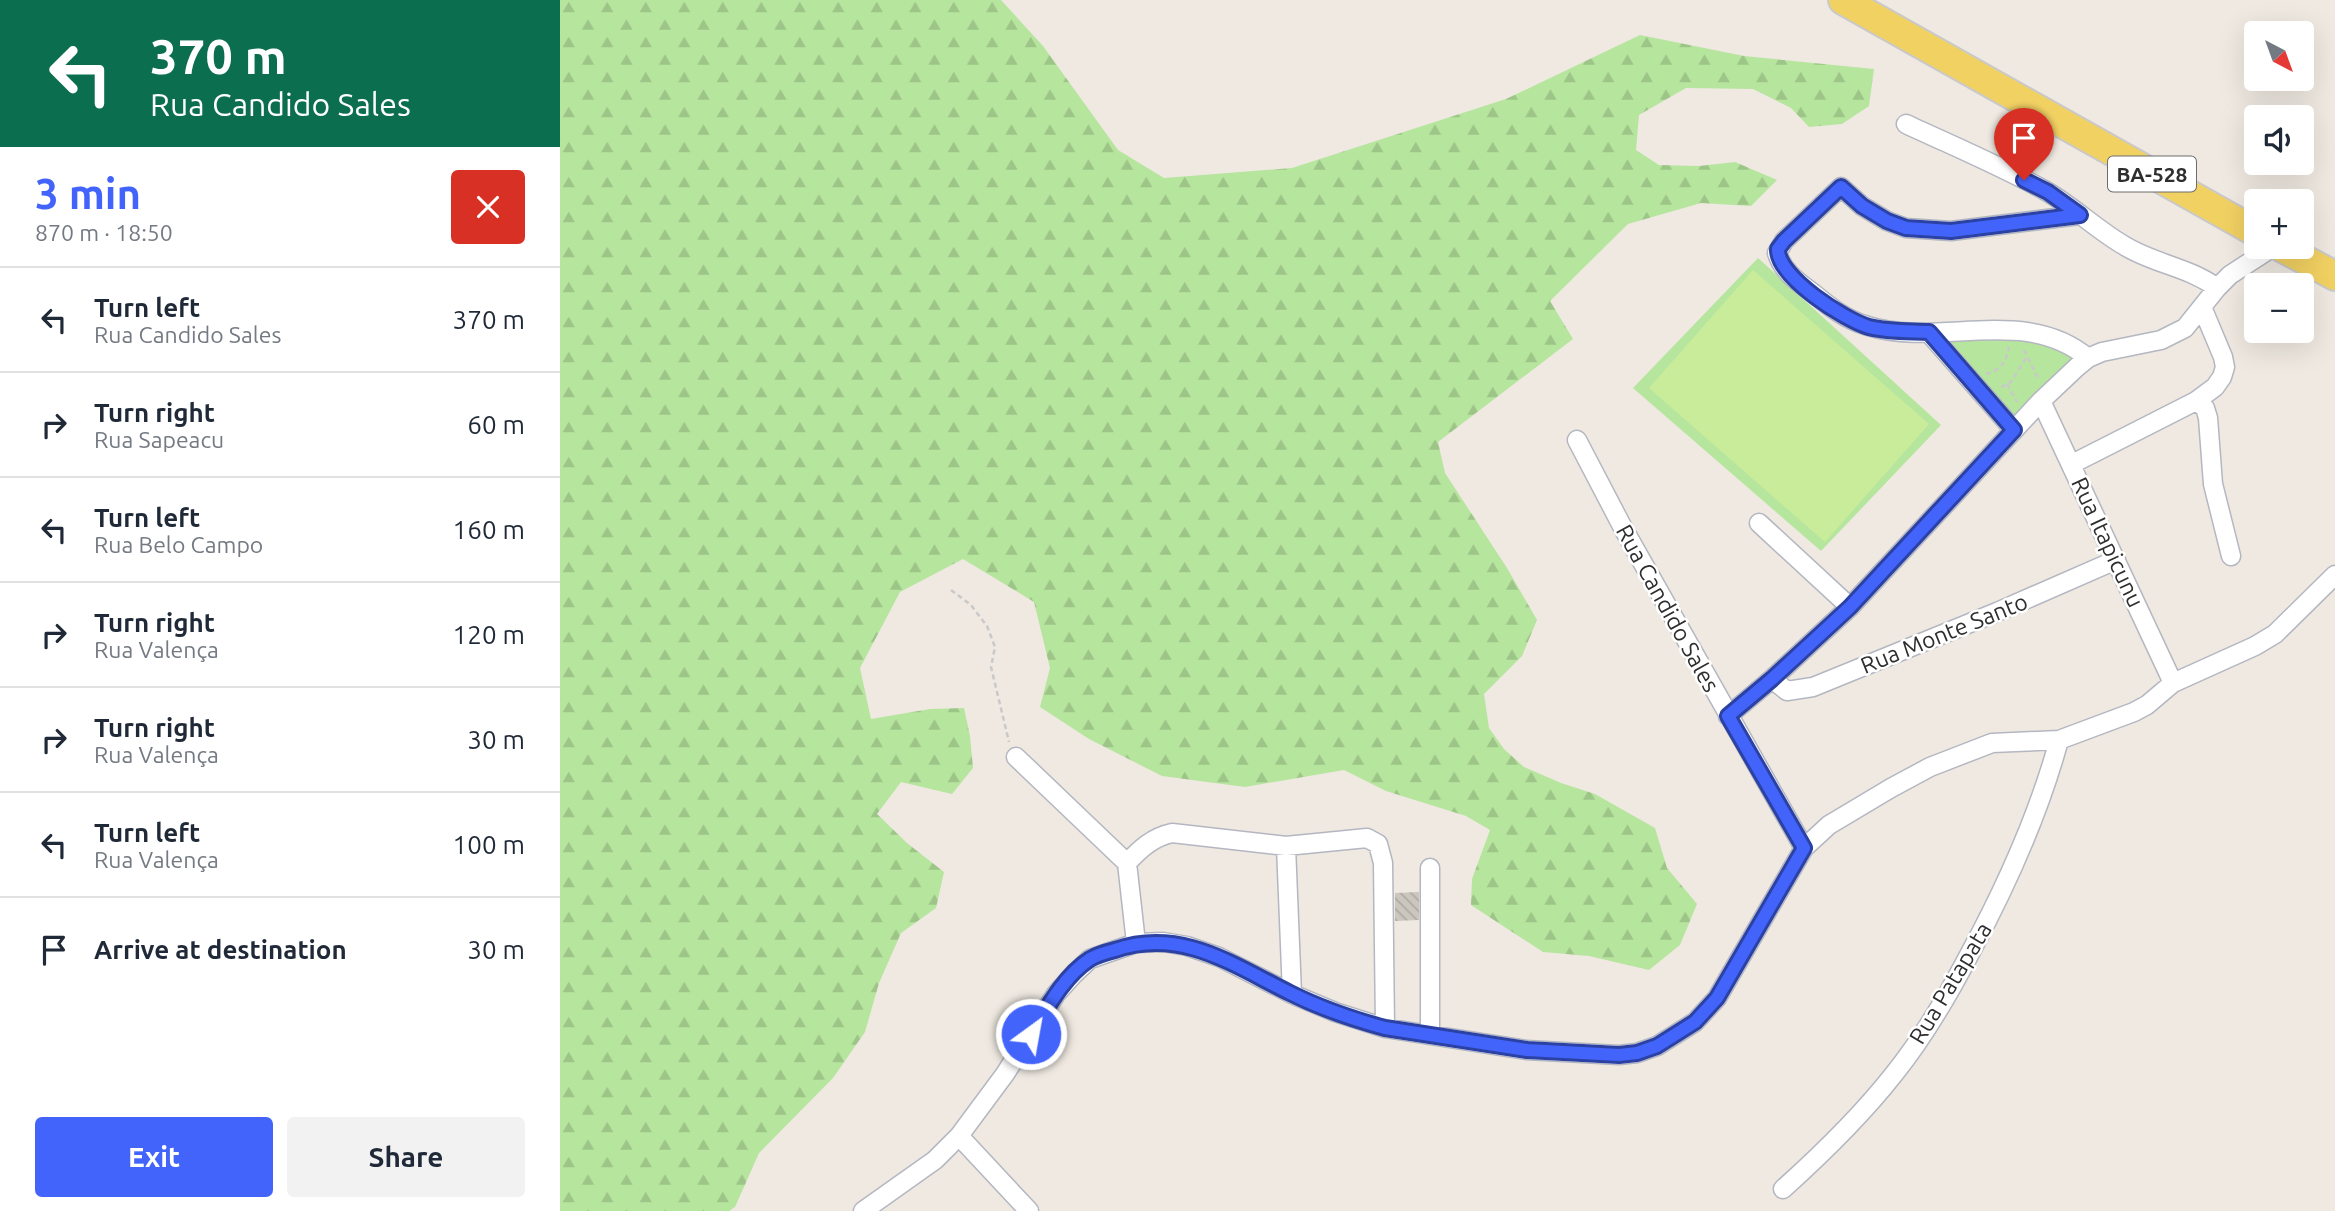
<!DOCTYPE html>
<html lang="en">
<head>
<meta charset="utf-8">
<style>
	body { margin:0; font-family:Ubuntu,sans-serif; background:#f2f2f3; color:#1f2937; height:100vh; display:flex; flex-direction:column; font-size:26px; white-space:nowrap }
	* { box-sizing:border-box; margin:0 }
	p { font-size:23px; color:#747a83 }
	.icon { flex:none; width:38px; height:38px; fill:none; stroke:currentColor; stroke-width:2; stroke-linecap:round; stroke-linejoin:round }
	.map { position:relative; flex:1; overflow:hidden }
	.drawer { display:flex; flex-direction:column; background:#fff; width:560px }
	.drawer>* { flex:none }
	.guide { background:#0b6e4f; color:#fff; overflow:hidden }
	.needle { width:46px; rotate:139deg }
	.controls { position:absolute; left:1684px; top:21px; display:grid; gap:14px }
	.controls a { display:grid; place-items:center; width:70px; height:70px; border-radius:7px; background:#fff; box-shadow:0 7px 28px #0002; font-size:35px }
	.pin { position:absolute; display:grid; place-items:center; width:60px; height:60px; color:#fff; margin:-72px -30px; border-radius:50% 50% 50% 0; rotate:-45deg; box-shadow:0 0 7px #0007 }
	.pin .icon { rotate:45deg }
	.me { position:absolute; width:77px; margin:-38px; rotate:32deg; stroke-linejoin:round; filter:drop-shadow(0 0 5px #0008) }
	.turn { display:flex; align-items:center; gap:24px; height:147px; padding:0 35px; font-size:32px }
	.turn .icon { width:91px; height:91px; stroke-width:2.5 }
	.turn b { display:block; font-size:49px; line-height:60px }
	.round { display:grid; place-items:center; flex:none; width:74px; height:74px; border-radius:7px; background:#f2f2f3 }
	.overview { display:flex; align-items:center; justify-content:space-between; height:119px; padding:0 35px }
	h1 { font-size:42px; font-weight:600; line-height:52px; color:#4264fb }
	.cta { display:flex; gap:14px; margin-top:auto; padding:14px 35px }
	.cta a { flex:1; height:80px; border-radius:7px; background:#4264fb; color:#fff; font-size:28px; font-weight:600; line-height:80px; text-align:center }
	.cta a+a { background:#f2f2f3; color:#1f2937 }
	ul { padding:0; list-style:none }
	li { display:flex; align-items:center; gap:21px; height:105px; padding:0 35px; border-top:2px solid #e0e1e3 }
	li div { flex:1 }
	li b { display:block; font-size:26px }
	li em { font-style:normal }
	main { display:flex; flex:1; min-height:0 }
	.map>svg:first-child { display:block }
	.grass { fill:#b6e59e }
	.forest { fill:url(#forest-firs) }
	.pitch { fill:#c9ec9a }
	.building { fill:url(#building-back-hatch) }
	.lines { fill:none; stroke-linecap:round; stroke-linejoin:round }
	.minor-casing { stroke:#b4b7c1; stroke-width:21 }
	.primary-casing { stroke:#c9c9c9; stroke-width:32 }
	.path { stroke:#c9c9c9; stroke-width:2.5; stroke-dasharray:5 3.5; stroke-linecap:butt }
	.minor { stroke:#fff; stroke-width:18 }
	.primary { stroke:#f2d163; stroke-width:28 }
	.route-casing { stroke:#2b41a3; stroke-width:18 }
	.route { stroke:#4264fb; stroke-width:12 }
	.labels { text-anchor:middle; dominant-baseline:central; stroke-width:5; stroke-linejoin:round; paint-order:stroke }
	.shield { fill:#fff; stroke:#6d6d6d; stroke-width:2 }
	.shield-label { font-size:21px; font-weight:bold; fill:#2e2e2e }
	.street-label { font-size:23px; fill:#2e2e2e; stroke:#fff }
</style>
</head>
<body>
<main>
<section class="drawer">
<div class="guide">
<div class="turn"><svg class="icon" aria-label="left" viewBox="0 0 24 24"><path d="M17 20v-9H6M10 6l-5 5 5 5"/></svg><div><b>370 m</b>Rua Candido Sales</div></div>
</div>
<div class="overview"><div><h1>3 min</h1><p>870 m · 18:50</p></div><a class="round" style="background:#d93025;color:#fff"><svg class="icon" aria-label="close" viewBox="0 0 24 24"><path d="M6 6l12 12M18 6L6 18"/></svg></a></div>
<ul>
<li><svg class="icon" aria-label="left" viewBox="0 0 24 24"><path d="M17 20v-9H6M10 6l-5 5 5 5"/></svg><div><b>Turn left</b><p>Rua Candido Sales</p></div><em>370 m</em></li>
<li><svg class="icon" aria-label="right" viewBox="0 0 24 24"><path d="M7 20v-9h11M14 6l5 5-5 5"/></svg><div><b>Turn right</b><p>Rua Sapeacu</p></div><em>60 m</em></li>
<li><svg class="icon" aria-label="left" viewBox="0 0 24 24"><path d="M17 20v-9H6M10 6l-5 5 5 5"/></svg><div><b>Turn left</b><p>Rua Belo Campo</p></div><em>160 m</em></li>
<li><svg class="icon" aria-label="right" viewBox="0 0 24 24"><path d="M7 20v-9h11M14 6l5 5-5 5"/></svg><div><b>Turn right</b><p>Rua Valença</p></div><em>120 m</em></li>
<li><svg class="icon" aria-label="right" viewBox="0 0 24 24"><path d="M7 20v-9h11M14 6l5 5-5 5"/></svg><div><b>Turn right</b><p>Rua Valença</p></div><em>30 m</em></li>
<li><svg class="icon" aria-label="left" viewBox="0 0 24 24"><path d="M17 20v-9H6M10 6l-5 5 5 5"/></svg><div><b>Turn left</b><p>Rua Valença</p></div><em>100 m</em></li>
<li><svg class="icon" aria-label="arrive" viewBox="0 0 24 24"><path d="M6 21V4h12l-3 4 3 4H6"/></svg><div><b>Arrive at destination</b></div><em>30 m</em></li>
</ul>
<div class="cta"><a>Exit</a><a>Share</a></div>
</section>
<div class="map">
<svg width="1775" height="1211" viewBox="0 0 1775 1211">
	<defs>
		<pattern id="forest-firs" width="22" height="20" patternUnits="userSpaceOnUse" patternTransform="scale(1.75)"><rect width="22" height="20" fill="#b6e59e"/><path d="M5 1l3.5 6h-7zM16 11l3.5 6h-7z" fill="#9dc588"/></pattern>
		<pattern id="building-back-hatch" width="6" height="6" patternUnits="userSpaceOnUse" patternTransform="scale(1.75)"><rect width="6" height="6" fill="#cbc7bf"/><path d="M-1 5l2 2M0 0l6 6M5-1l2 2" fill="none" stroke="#afaba4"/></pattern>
	</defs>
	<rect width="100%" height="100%" fill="#efe9e1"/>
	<path class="grass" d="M1198,258L1381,425L1261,551L1073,388Z
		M1449,333L1523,357L1454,425L1376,335Z"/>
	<path class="forest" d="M0,0H441L483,46L558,150L604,178L732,168L946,99L1080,35L1184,56L1314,69L1309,106L1282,124L1249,127L1231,108L1193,89L1126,88L1079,115L1076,150L1099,165L1139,166L1175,162L1217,180L1191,206L1141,203L1068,224L990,301L1013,339L878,442L885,473L947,568L977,620L962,656L924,694L929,728L944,749L964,767L1001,783L1035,794L1095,828L1107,868L1137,904L1120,945L1089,970L1029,956L983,952L911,905L912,879L930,830L906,816L826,791L784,770L685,787L602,776L529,739L480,707L490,668L474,602L403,559L340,592L300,668L311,719L370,709L404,708L410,736L413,768L392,794L341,782L317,814L347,843L384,872L376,908L341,933L319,983L305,1032L273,1078L199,1153L175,1207L169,1211H0Z"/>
	<path class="pitch" d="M1193,270L1369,424L1265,542L1089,388Z"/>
	<path class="building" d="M859,892V920L835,921V893Z"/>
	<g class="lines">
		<defs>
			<path id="minor" d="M1346,124C1393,146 1441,166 1486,191C1514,207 1537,230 1565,246C1594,264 1629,267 1657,288
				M1520,215L1391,231L1346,228L1327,221L1302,206L1281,187L1224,241L1217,253C1223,272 1238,282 1253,293C1270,307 1286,320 1308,326C1379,348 1465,305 1528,358
				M1369,333L1454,430
				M1481,401L1613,683
				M1636,401L1645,408L1648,418L1653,484L1671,556
				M1017,440L1063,528L1244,848
				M1512,464L1636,401L1655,387L1662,377L1665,367L1663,357L1642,307
				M1199,523L1290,607
				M1212,679L1227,691L1253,687L1437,612L1556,560
				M1168,716L1212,679L1290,607L1481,401L1517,367L1528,358L1542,352L1601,340L1625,328L1657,288L1670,275L1713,247
				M456,757L567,863
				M726,846L732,994
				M567,863C580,849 593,837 612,833L726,846L807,838L818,844L823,863L825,1028
				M567,863L576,943
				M870,1035V868
				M399,1136L469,1211
				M1223,1189C1263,1153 1301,1116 1334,1074C1363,1038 1387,997 1408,957C1446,887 1478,817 1499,740
				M303,1211L375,1160L399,1136L445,1074L496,994L514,974L530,959L576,943L603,942L627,946L659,957L732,994L775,1012L825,1028L966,1050L1059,1055L1077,1053L1097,1046L1135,1022L1157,998L1244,848L1269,825L1331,788L1370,767L1432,743L1499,740L1574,712L1587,705L1613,683L1695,646L1715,634L1775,575"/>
			<path id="primary" d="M1283,0L1696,232
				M1721,247L1775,276"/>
		</defs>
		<use href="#minor" class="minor-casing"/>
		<use href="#primary" class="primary-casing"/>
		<path class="path" d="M1464,350L1478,378
			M1426,374C1441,370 1446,362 1449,347
			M1447,384L1457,402
			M1441,387L1451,382L1467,356
			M391,590L411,605L427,626L435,647L431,667L449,742"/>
		<use href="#minor" class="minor"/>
		<use href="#primary" class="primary"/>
	</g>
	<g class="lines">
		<defs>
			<path id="route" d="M471,1034C487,1008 504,976 530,959C537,955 547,952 555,950C621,927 673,965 730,993C760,1008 792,1019 825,1028L967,1050L1059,1055L1077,1053L1097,1046L1135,1022L1157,998L1244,848L1168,716L1212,679L1290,607L1454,430L1369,332C1349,331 1328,332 1309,327C1285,320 1217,277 1218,249L1224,241L1281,187L1302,206L1327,221L1346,228L1391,231L1520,215L1488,192L1464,180"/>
		</defs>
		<use href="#route" class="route-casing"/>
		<use href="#route" class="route"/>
	</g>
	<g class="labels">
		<rect class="shield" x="1548" y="156.5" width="88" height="35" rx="5"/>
		<g class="shield-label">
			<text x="1592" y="174">BA-528</text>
		</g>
		<g class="street-label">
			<text transform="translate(1548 542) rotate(65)">Rua Itapicunu</text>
			<text transform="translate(1108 608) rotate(61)">Rua Candido Sales</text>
			<text transform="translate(1384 633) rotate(-22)">Rua Monte Santo</text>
			<text transform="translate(1390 983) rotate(-59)">Rua Patapata</text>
		</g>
	</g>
</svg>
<div class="controls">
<a><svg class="needle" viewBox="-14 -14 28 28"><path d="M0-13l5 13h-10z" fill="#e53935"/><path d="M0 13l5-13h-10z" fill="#747a83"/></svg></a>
<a><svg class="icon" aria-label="sound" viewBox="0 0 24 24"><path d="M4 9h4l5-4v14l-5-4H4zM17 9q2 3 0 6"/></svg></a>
<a>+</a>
<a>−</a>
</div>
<div class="pin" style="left:1464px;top:180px;background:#d93025"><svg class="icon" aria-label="arrive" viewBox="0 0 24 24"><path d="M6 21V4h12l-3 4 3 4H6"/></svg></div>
<svg class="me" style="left:471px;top:1034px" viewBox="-20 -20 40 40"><circle r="17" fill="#4264fb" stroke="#fff" stroke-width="3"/><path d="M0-11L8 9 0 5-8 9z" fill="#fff"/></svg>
</div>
</main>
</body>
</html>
